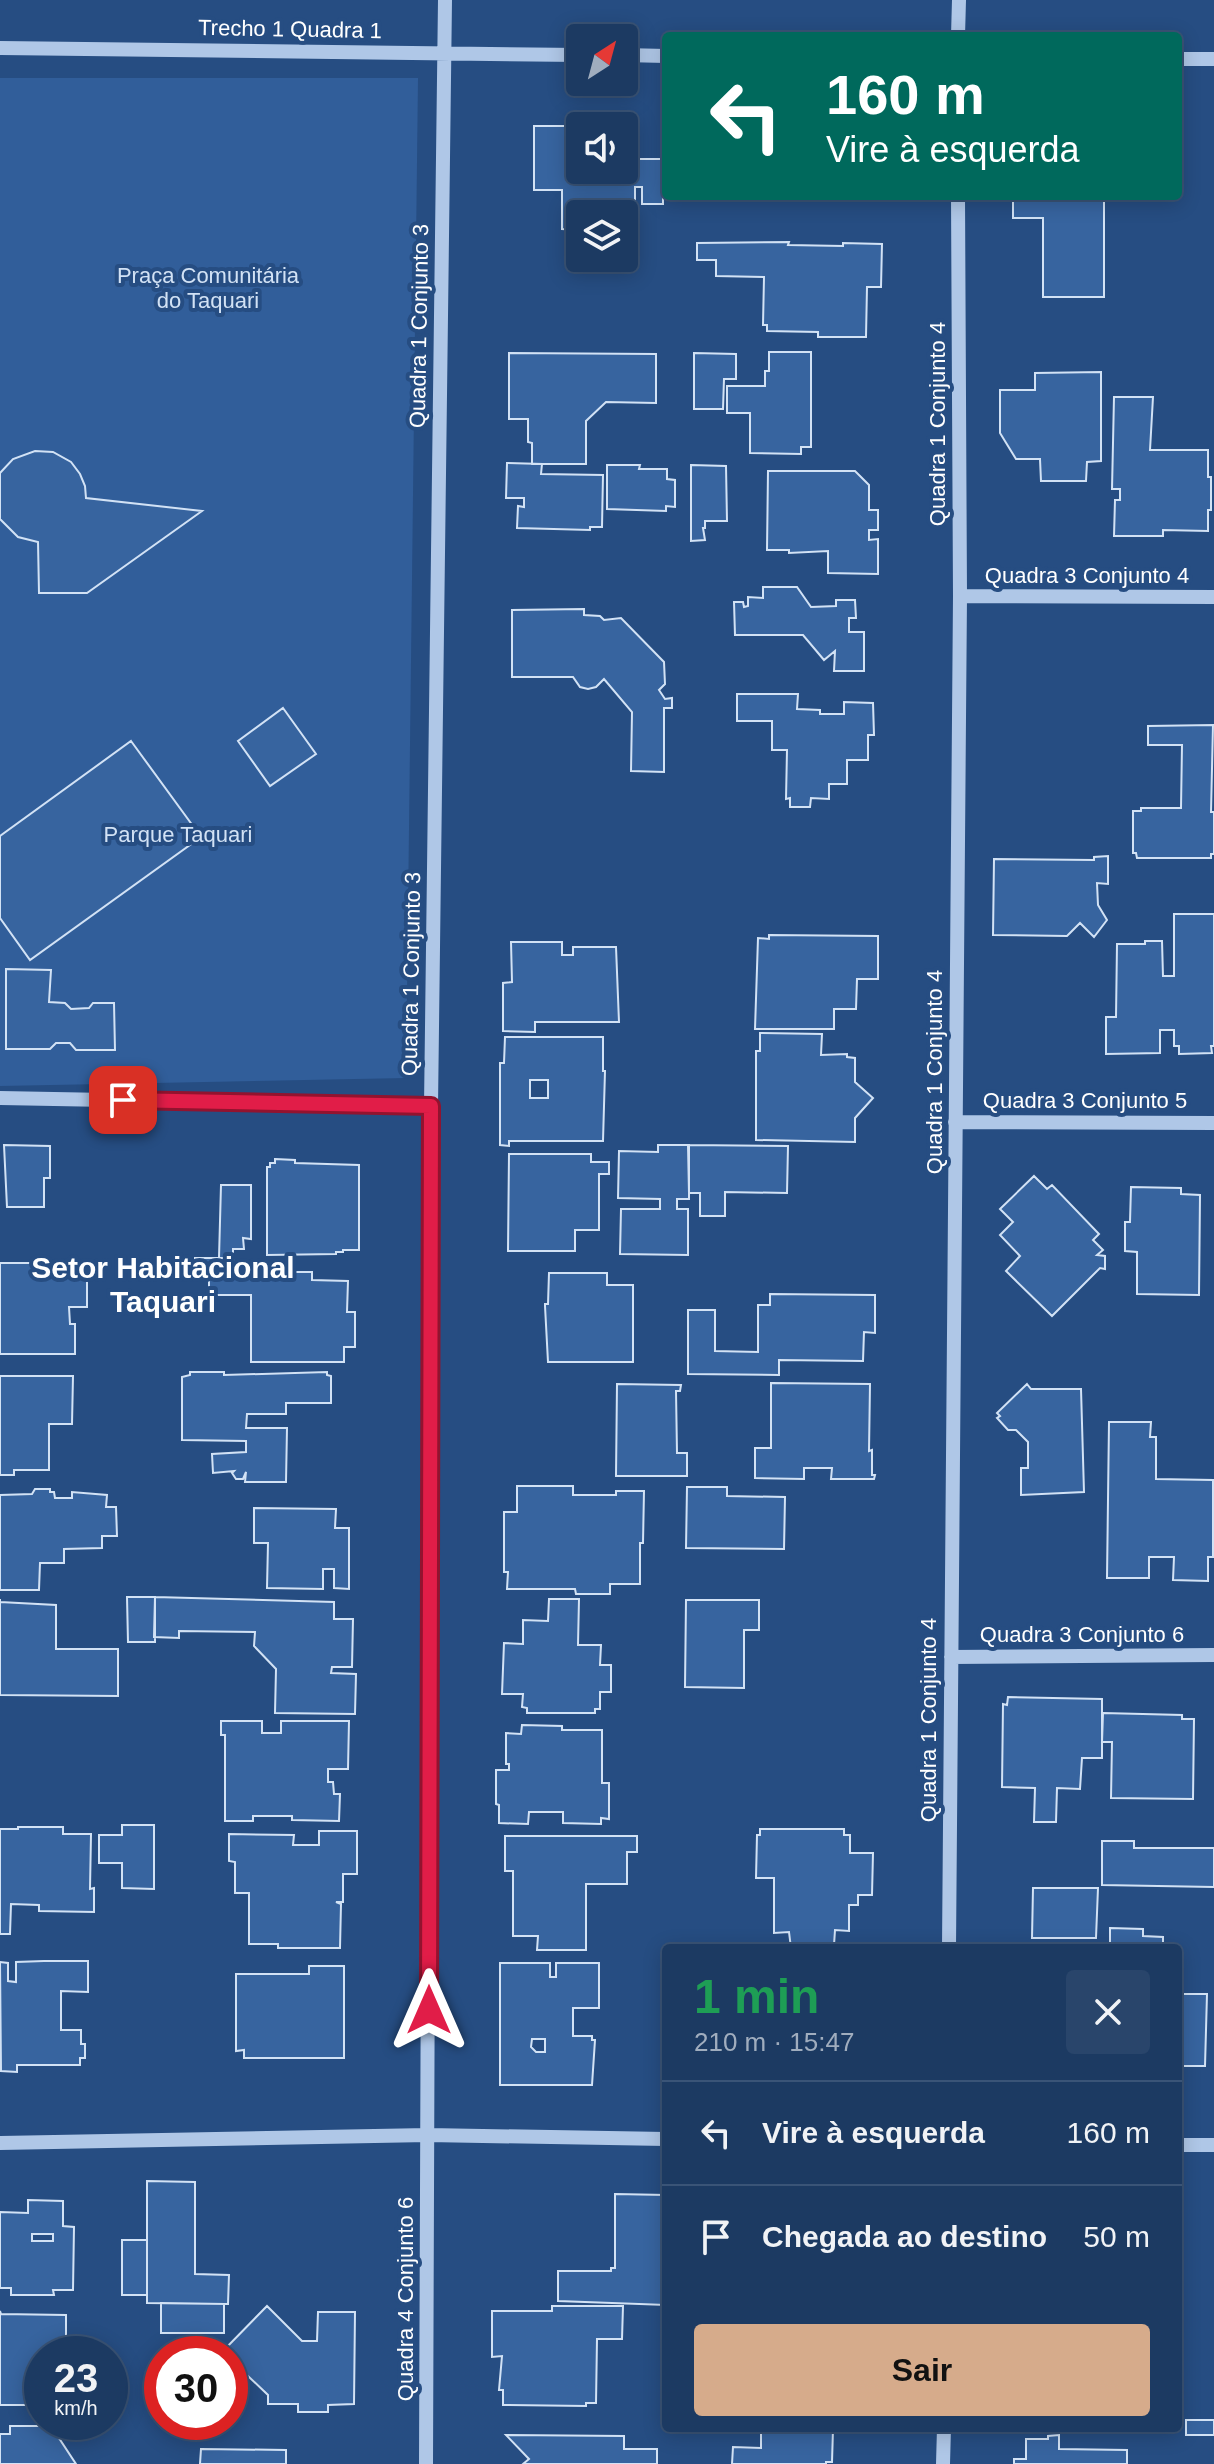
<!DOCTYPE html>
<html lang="pt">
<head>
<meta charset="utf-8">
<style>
	body { margin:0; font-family:Helvetica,sans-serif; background:#29456b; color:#f1f3f6; height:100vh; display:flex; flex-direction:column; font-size:30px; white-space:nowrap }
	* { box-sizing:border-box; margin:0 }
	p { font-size:26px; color:#a0adbe }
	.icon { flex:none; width:44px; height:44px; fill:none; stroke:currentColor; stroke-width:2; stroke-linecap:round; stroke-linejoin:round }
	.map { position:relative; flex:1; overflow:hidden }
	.details { position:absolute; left:662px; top:1944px; width:520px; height:488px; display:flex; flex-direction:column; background:#1c3a62; border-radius:8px; box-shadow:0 4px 20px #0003,0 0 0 2px #3a5477 }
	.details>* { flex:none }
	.banner { position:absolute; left:662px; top:32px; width:520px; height:168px; border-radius:8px; box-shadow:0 4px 20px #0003,0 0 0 2px #3a5477; background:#00695c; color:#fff; overflow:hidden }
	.needle { width:52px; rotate:36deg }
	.fabs { position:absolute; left:566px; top:24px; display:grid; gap:16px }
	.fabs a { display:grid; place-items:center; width:72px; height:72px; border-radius:8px; background:#1c3a62; box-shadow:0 4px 20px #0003,0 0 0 2px #3a5477; font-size:40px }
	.speed { position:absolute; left:24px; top:2336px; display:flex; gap:16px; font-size:40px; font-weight:700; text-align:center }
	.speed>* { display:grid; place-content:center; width:104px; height:104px; border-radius:50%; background:#1c3a62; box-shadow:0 4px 20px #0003,0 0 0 2px #3a5477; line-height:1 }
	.speed small { font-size:20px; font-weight:400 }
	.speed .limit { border:12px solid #d22; background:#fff; color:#111 }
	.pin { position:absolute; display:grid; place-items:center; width:68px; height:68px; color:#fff; margin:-34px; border-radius:16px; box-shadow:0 4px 12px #0006 }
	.me { position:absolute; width:88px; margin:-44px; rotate:0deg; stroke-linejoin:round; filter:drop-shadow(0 0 6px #0008) }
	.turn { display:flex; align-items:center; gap:28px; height:168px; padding:0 32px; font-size:36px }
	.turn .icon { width:104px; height:104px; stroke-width:2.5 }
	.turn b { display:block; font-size:56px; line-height:68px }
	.round { display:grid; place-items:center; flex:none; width:84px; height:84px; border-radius:8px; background:#29456b }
	.headline { display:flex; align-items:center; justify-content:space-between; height:136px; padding:0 32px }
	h1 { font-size:48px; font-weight:700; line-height:60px; color:#1e9e55 }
	.action { display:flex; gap:16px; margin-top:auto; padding:16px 32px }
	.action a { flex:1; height:92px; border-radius:8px; background:#d6ab8b; color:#111; font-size:32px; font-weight:700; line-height:92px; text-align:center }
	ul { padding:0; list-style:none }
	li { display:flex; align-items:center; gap:24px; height:104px; padding:0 32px; border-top:2px solid #3a5477 }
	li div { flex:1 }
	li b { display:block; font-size:30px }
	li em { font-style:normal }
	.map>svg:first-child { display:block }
	.green { fill:#315e9a }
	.building { fill:#37649f; stroke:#d2e2f5; stroke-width:2; fill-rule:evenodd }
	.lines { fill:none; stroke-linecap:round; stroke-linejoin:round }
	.minor { stroke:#afc7e7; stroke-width:14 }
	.route-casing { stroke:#92132f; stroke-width:20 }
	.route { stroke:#e11d48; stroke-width:14 }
	.labels { text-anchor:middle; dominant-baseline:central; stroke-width:8; stroke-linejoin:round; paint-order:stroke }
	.street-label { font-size:22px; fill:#fff; stroke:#264d82 }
	.park-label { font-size:22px; fill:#d2e2f5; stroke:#264d82 }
	.district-label { font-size:30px; font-weight:bold; fill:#fff; stroke:#264d82 }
</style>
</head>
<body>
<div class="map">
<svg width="1214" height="2464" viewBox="0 0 1214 2464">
	<rect width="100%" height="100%" fill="#264d82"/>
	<path class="green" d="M0,78H418L406,1078L0,1086Z"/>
	<path class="building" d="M573,119L606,121V126H580V170H624V127H636V159H663V204H642V187H635V229L624,230V214H580V230L562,229V190H534V126H573Z
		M1013,196H1107V199H1104V297H1043V218H1013Z
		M789,242L788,245L843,246V243L882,244L881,287H867L866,337H818V332L767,331V325H763L764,277L716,276V260H697V243Z
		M769,352H811V447H801V454L750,453V413H727V386H765V371H769Z
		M509,353L656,354V403L606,402L586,421V464H532V443L528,442V419H509Z
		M694,353L736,354V379H724L723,409H694Z
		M1101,372V461L1087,462L1086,481H1041L1040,459H1016L1000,433V390H1035V373Z
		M1114,397H1153L1150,450H1208V477H1211V510H1208V531L1163,530V536H1114L1115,500H1120V489H1112Z
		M35,451L53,452L71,462L80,474L85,486L86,498L202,511L87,593H39L38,542L18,537L0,519V473L13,459Z
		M507,463L542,464L541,474L603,475L602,527H590V530L517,528L518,506L524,507V498H506Z
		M607,465H640L639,469H667V479L675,480V507L666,506V511L607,509Z
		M691,465L726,466L727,521H705V528H703L705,540L691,541Z
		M768,471H855L869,485V510H878V530H869V540L878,539V574L828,573V551L789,553V550H767Z
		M763,587H797L811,607L836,606V600H855L856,618H849V632H864V671H834L835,651L824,660L803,635H735L734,602H743L744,607L748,606V597L763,598Z
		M584,609V615L600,616L604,620L621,618L664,662L665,684L659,690L665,699L672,698V708H664V772L631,771L632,712L604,679L596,687L588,689L580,687L573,677H512V610Z
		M737,694H798L797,709L820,710V714H844V702L873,703L874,735H868V760H847V784H829V799L811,798L810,807H790V798L786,799L787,750H772V721H737Z
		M283,708L316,754L270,786L238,741Z
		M1213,725L1211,812H1214V854H1211V858H1137L1136,853H1133V811H1141V808H1181L1182,745H1148V726Z
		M131,741L201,837L30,960L0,918V836Z
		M1108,856V884L1097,883L1098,905L1107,920L1094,937L1080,923L1067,936L993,935L994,859L1094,860V857Z
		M1174,914H1214V1046H1211L1212,1053L1179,1054V1046H1174V1030H1160V1053L1106,1054V1017H1116L1117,944H1145V941H1162L1163,976H1174Z
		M769,935L878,936V979H857L856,1009H834V1029H755L758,938L769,939Z
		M511,942H562V955H573V947H616L619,1022H535V1032L503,1031V983L512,982Z
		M6,969L51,970L49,1002L65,1003L71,1009L89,1008L93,1003H114L115,1050H76L70,1043H56L50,1049H6Z
		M760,1033L822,1034L821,1055L847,1054V1057L855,1058V1082L873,1098L855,1118V1142L756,1140V1051H760Z
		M505,1037H603V1071H605L603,1141H509V1146L500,1145V1063H504ZM530,1080H548V1098H530Z
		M4,1145L50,1146V1178H44V1207H7Z
		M658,1145H689V1199H677V1209H688V1255L620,1254L621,1209H660V1199L618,1198L619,1151L658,1152Z
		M688,1145L788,1146L787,1193L725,1192V1216H700V1193H689Z
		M509,1154H591V1162H609V1174H599V1230H575V1251H508Z
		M275,1159L295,1160V1163L359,1165V1250H343V1252H336V1254L267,1255V1167H270V1163H275Z
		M1034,1176L1047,1189L1052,1185L1099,1234L1093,1240L1103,1250L1097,1255L1105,1256V1269L1100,1268L1052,1316L1006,1271L1020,1256L1000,1235L1013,1222L1000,1209Z
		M221,1185H251V1239L243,1238L244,1249H233V1258H219Z
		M1131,1187L1181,1188V1194L1200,1195L1199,1295L1137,1294V1252L1125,1251V1222H1130Z
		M195,1258H233L235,1267H273L272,1272H312V1280L348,1281L347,1312H355V1347H344V1362H251V1295H209V1276H195Z
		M0,1263H87V1307H69L70,1324H75V1354H0Z
		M549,1273H607V1285H633V1362H548L545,1306V1304H548Z
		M770,1294L875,1295V1333L864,1332L863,1361L779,1360V1375L688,1374V1310H715V1351L758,1352V1305H770Z
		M190,1372H224V1375L327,1372V1375L331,1376V1403H286V1414H247L246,1428H287L286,1482H245L246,1472L243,1479H236L232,1473L234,1471L213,1473L212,1454L246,1452V1441L182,1440V1377L190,1375Z
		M0,1376H73L72,1424H49V1470H14V1475H0Z
		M771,1383L870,1384L869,1451L872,1450V1475H875L874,1479H831L832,1468H804V1479L755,1478V1448H771Z
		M617,1384L681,1385L680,1391H676L677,1453H687V1476H616Z
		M1027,1384L1031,1389H1081L1084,1492L1021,1495V1468H1028V1442L1016,1430H1008L997,1418L1000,1416L997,1413Z
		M1109,1422H1151L1150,1437H1156V1479L1213,1480V1557H1208V1581L1173,1580L1174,1557H1149V1578H1107Z
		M517,1486H573V1495H616V1491H644L643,1543H640V1584H610V1594H576L575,1589H507L508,1572H504V1512H517Z
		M687,1487H727V1496L785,1497L784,1549L686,1548Z
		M35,1489H50V1492H54L55,1498H72V1492L107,1495L106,1507H116L117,1536H102V1548L64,1549V1563H40L39,1590H0V1495L32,1494Z
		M254,1508L336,1509L335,1528H349V1589L334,1588V1569H323V1589L267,1588L268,1543H254Z
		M127,1597H155V1642H128Z
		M155,1597L334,1602V1619H353L352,1667H332L331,1673L356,1674L355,1714L275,1713L276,1669L254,1646L255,1632L179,1631V1638L154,1637Z
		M0,1599V1602L56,1605V1649H118V1696L0,1695Z
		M549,1599H579L578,1645H601L600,1665H611V1692H600V1709H595V1713H527V1708L522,1707L523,1694H502L504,1643L523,1644V1620L548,1621Z
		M686,1600H759V1630H744V1688L685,1687Z
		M1008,1697L1102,1699V1758H1082L1080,1789L1057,1788L1056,1822H1034L1035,1788L1002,1787L1003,1704L1007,1705Z
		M1103,1713L1182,1715V1719H1194L1193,1799L1111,1798L1112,1742H1102Z
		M221,1721H262V1733H281V1721H349L348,1769H328V1782H333L334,1794H340L339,1821L292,1820V1816H253V1821H225V1735H221Z
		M522,1725L562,1726V1730H602V1783H609V1819L601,1818V1824L563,1823V1812H529L528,1824L499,1823V1805L496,1804V1770H509V1764H506V1733L521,1734Z
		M122,1825H154V1889L122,1888V1863H99V1835H122Z
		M18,1827H63V1834H91L90,1889L94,1888V1912L39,1911V1905L11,1904L10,1934H0V1829H18Z
		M760,1829H844V1835H850V1853H873L872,1895H858V1905H849V1931L835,1930L834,1945H832V1948H791L789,1932L774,1933V1878H756L757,1835H760Z
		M319,1831H357V1874H343V1902H336L341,1904L340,1948H278V1944H249V1893H235V1862L229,1861V1834L294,1835L293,1845H319Z
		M505,1836H637V1852H627V1884H586V1950H537L538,1936H513V1871H505Z
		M1102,1841H1134V1848H1214V1887L1102,1885Z
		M1033,1888H1098L1096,1938H1032Z
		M1110,1928L1143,1929V1936L1163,1937V1948H1110Z
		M44,1961H88V1992L61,1991V2030H81V2044H85V2058H80V2065H17V2072L1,2071L0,1962L8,1963V1981L16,1982V1962Z
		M500,1963H550V1977H556V1963H599V2008H573V2036H592V2040H595L592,2085H500ZM532,2039H545V2052H536L531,2047Z
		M309,1966H344V2058H244V2050L236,2051V1974H309Z
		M1178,1994H1207L1205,2066H1178Z
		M147,2181L195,2182V2274L229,2275L228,2304L147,2303Z
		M615,2194L666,2195V2305L558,2301V2271H611V2268H615Z
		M28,2200L63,2201V2226L74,2227L73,2290H53L54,2295H11V2288H0V2212L28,2213ZM32,2234H53V2241H32Z
		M122,2240H147V2295H122Z
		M161,2303L224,2304V2333H161Z
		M267,2306L302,2341H317L318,2312H355L354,2404L328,2405V2412H298V2404H268V2395L230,2359V2354L222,2352Z
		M552,2306H623L622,2339H597L596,2403H586V2406L503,2405V2390H499L502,2356L492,2357V2311H552Z
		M0,2311L1,2314L66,2315V2340L75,2341V2354H42V2405H0Z
		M1178,2383H1181V2415H1178Z
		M1186,2420H1214V2435H1186Z
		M10,2426H51L76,2464H0V2434H10Z
		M806,2428L833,2429L832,2462H826V2464H732L733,2447L761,2448V2429Z
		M506,2435L624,2436V2449H657V2464H523L529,2459Z
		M1059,2435V2449L1127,2450V2464H1014V2459H1026V2439H1048V2436Z
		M201,2449L286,2450V2464H200Z"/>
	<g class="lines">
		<path class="minor" d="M958,36L959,0
			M0,48L580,55
			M624,55L666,56
			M1178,59H1214
			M960,596L1214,597
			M0,1098L431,1106
			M955,1122L1214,1123
			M951,1657L1214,1655
			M949,1948L960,596L958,196
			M0,2143L428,2135L666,2139
			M1178,2145H1214
			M426,2464L431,1106L445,0
			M943,2464L944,2428"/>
	</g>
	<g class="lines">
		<defs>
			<path id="route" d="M123,1100L431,1106L429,2010"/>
		</defs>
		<use href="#route" class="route-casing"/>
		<use href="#route" class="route"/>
	</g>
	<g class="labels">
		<g class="street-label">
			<text transform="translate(290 29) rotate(1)">Trecho 1 Quadra 1</text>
			<text transform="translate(419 326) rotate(-89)">Quadra 1 Conjunto 3</text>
			<text transform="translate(937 424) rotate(-90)">Quadra 1 Conjunto 4</text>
			<text x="1087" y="575">Quadra 3 Conjunto 4</text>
			<text transform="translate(411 974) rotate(-89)">Quadra 1 Conjunto 3</text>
			<text transform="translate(934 1072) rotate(-90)">Quadra 1 Conjunto 4</text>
			<text x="1085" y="1100">Quadra 3 Conjunto 5</text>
			<text x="1082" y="1634">Quadra 3 Conjunto 6</text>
			<text transform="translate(928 1720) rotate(-90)">Quadra 1 Conjunto 4</text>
			<text transform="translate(405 2299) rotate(-90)">Quadra 4 Conjunto 6</text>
		</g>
		<g class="park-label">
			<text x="208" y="275">Praça Comunitária<tspan x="208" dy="25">do Taquari</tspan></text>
			<text x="178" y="834">Parque Taquari</text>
		</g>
		<g class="district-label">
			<text x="163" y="1267">Setor Habitacional<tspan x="163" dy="34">Taquari</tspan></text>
		</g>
	</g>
</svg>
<div class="fabs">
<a><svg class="needle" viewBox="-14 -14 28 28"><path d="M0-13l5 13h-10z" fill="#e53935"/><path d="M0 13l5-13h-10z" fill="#a0adbe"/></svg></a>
<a><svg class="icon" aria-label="sound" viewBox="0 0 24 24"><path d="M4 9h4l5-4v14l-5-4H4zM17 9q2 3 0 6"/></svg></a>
<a><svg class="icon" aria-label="layers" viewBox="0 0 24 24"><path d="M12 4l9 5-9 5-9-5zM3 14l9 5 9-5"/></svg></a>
</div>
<div class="speed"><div>23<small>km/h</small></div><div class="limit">30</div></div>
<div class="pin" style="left:123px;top:1100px;background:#d93025"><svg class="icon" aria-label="arrive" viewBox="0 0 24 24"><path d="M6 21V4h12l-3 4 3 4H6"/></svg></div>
<svg class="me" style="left:429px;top:2010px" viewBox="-20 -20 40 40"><path d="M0-17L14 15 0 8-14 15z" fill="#e11d48" stroke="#fff" stroke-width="4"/></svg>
<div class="banner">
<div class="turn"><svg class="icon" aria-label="left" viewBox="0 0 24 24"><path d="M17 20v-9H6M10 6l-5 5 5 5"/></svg><div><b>160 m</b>Vire à esquerda</div></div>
</div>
<section class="details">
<div class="headline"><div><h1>1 min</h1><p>210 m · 15:47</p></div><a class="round"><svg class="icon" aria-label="close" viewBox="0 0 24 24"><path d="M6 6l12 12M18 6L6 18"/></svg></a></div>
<ul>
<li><svg class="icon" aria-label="left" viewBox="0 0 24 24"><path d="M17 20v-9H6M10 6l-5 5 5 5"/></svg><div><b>Vire à esquerda</b></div><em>160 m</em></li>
<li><svg class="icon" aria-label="arrive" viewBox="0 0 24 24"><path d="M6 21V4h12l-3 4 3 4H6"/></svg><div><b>Chegada ao destino</b></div><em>50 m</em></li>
</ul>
<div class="action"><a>Sair</a></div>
</section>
</div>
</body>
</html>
